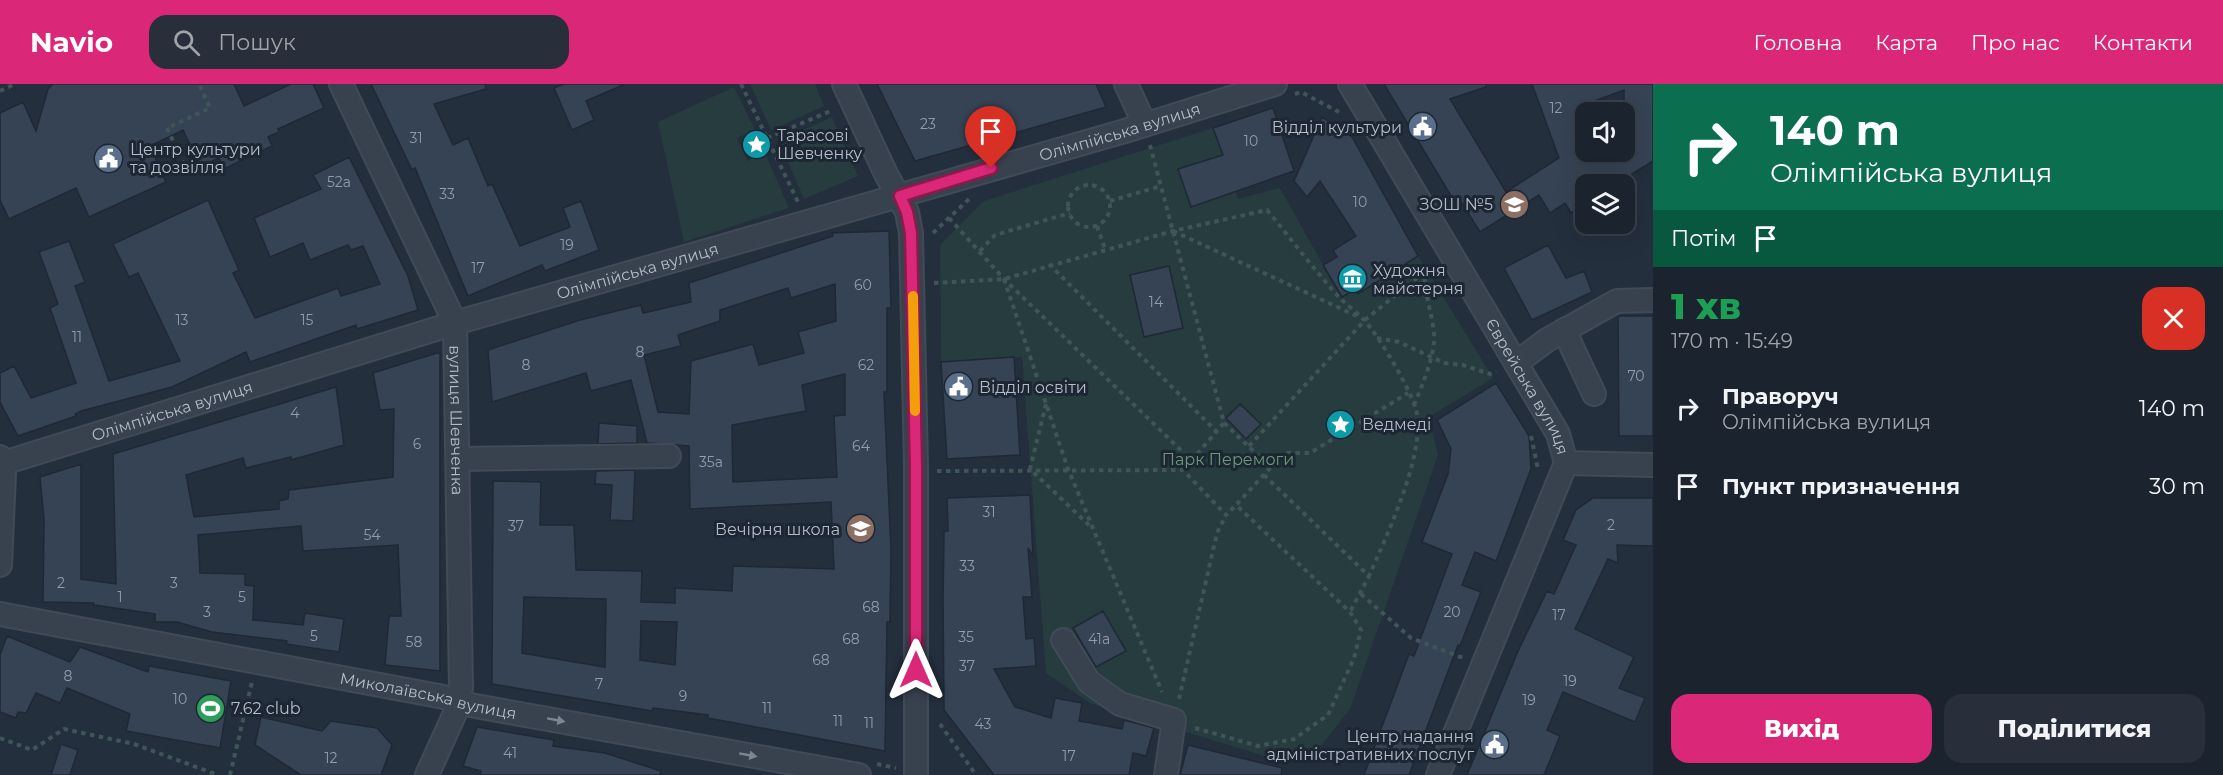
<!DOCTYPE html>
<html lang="uk">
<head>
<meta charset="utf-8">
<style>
	body { margin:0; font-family:Montserrat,sans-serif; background:#282f3a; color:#f1f3f6; height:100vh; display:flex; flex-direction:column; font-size:22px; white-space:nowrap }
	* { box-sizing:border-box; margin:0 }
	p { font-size:20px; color:#a0a4aa }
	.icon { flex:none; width:33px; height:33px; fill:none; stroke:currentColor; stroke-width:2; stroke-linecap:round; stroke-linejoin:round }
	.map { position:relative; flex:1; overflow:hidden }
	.panel { display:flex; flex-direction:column; background:#1b232e; width:570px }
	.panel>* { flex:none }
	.banner { background:#0b6e4f; color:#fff; overflow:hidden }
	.fabs { position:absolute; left:1575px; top:18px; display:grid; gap:12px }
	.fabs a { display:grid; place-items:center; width:60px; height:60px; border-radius:12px; background:#1b232e; box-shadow:0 6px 24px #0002,0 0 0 2px #39404a; font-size:30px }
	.pin { position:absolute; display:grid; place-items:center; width:51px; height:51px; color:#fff; margin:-62px -26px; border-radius:50% 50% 50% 0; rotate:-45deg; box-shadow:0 0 6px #0007 }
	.pin .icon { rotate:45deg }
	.me { position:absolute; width:66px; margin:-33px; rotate:0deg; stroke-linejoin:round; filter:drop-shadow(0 0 4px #0008) }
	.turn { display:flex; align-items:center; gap:21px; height:126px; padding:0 18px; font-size:27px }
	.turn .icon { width:78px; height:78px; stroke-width:2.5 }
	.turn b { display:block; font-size:42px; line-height:51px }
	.then { display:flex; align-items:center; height:57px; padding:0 18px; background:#0003; gap:12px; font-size:22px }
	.round { display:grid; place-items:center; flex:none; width:63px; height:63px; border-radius:18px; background:#282f3a }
	.headline { display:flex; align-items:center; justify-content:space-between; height:102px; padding:0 18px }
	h1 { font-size:36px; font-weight:800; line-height:45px; color:#1e9e55 }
	.cta { display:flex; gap:12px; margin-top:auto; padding:12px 18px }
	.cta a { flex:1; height:69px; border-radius:18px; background:#db2777; color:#fff; font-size:24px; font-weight:800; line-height:69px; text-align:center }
	.cta a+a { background:#282f3a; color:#f1f3f6 }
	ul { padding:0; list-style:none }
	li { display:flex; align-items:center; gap:18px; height:78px; padding:0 18px }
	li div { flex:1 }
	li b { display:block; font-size:22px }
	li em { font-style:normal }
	header { display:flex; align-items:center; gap:36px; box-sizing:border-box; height:84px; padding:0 30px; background:#db2777; color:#fff }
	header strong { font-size:28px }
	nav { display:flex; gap:33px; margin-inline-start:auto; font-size:21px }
	.search { width:420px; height:54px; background:#282f3a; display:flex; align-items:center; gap:15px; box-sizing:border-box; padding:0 21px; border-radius:18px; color:#a0a4aa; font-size:22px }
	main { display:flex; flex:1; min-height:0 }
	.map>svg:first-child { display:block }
	.green { fill:#263c3f }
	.building { fill:#364354; stroke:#1f2835; stroke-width:1.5; fill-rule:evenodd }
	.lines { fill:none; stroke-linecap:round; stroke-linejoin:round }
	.minor-casing { stroke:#414a57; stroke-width:26 }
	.path { stroke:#3f5557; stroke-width:4; stroke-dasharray:4.5 4.5; stroke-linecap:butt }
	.minor { stroke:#38414e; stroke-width:22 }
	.oneway { fill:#7c8592 }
	.route-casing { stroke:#8e194d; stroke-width:15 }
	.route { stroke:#db2777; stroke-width:10 }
	.slow { stroke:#f59e0b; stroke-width:10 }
	.labels { text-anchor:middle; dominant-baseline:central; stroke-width:6; stroke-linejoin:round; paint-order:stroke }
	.number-label { font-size:14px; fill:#929caa }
	.poi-label { font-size:16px; fill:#b4bcc9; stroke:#1d2633; text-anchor:start }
	.street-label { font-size:16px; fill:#b4bcc9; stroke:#1d2633 }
	.park-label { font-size:16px; fill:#6b9a76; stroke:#1d2633 }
</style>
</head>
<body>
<header>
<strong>Navio</strong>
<div class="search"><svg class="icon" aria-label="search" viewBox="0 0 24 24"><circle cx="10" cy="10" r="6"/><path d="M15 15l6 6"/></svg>Пошук</div>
<nav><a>Головна</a><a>Карта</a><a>Про нас</a><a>Контакти</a></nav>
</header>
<main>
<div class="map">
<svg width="1653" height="691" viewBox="0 0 1653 691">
	<rect width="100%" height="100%" fill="#242f3e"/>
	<path class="green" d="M750,0H815L824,22L771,46Z
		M734,3L755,46L737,54L747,77L765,69L789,124L684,158L658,38Z
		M832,33L858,92L804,115L779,57Z
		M1213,44L1238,115L1280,104L1323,181L1358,209L1418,172L1493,294L1429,333L1438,371L1350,625L1319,664L1268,673L1090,619L1046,589L1022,273L941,278L940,161L984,117Z"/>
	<path class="building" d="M53,0H234L244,22L291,0H313L324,24L278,45L279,48L268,53L272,62L224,85L219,74L200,82L183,46L150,62L166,98L89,133L76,104L9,135L0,116V29L23,18L36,47L48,5Z
		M371,0H485L486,5L434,20L453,61L468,54L488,102L492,100L520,162L570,143L563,124L581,117L599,166L545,187L542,181L468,212L415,84L412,86Z
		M564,0H625L586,17L594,36L572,46L554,4Z
		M877,0H1096L1106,23L915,77Z
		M1384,0H1486V3L1450,15L1506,108L1559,74L1532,0H1653V77L1616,100H1586V120L1571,129L1565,119L1550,129L1539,111L1480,148L1462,119L1457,122ZM1624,6V68H1586V20Z
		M1273,24L1294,87L1191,123L1178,85L1223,71L1213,44Z
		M1322,33L1352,53L1418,172L1358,210L1356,205L1342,213L1323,181L1337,173L1333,166L1356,152L1320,97L1307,113L1294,97Z
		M349,73L408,192L418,226L357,245L356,241L250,278L246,268L172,303L81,327L75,330L76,332L18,352L0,318V289L14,282L31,314L76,299L50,224L58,220L39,168L69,157L85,198L75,202L109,297L180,277L138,189L129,193L113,160L208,116L239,186L233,189L255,234L338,204L341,212L380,200L363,162L351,166L348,161L310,176L303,159L270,173L254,134L321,105L313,91Z
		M889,147L891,224H887V308H884L891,466L890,538H887L885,667L708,634V631L653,624L652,627L492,600L493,397L541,398L540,441H574L576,486L642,487L641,518L675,519V504L732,507L733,482L834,485L831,418L690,425L689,362L647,359L631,296L591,307L586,289L492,318L488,266L580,236L641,221L643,229L691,218L689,199L833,152L832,149ZM835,200L836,237L798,248L804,269L759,281L753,260L691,277L689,330L658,328L644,271L681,262L678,251L720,237V226L788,204L791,214ZM845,290V331L834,332L837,393L733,398L732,341L806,327L802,301ZM524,513L606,515L605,583L522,569ZM641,537L677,538L675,581L640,576Z
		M1548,161L1566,194L1584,187L1592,208L1532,236L1504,184Z
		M1169,182L1183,244L1144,253L1130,191Z
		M1618,232H1653V352H1619Z
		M440,268V587L385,581L389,532H401L398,461L303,467L301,442L198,451L200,489L245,490V501L254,502L253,536L303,541L305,529L344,535L339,568L286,560L287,557L212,548L177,538H155V530L94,521V519L43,518L44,436L40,393L81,380V495L116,500L113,370L336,303L344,361L291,376V373L246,384L243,374L186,391L194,433L279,425V417L288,415L289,406L393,393L394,325L380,326L373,289Z
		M1014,273L1020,371L947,375L941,278Z
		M1496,299L1529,352L1531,385L1496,477L1475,468L1462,501L1481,508L1460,562L1458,561L1409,691H1364L1409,570L1414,572L1452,470L1422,458L1448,390L1451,365L1437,336Z
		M1240,320L1261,340L1246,355L1226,334Z
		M599,339L637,342V359L598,360Z
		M635,386L633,437L610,436L612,401L595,400L596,387Z
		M1030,411L1033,472L1028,464L1032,513H1023L1026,555L1034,554L1036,582L994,585L1015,623L1051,634L1055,614L1082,619L1079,637L1122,645L1124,636L1154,644L1146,672L1133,669L1129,691H994L944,626L943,516L944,447H948L947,414Z
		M1593,414H1653V462L1617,461L1618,479L1608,475L1575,545L1634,573L1619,604L1645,614L1635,638L1563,608L1547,646L1560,652L1544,691H1467L1518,567L1547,507L1554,510L1576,461L1563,456L1576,426Z
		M1103,527L1126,567L1096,583L1073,544Z
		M7,552L70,578L80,563L148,588L149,582L231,597L220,664L126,647L130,630L67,604L60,619L36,609L26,629L18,628L16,634L0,628V571Z
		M261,633L322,647L331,637L377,644L392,661L381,691H301L255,661Z
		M477,643L554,656L553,662L605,669L661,687L660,691H480L481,687L463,682Z
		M61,660L78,666L70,691H51Z
		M1188,661L1282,684L1281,691H1180Z"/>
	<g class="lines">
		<defs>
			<g id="minor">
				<path id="s1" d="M341,0L455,239L461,604L455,629L427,691"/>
				<path d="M844,0L886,90L907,128L911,149L916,383V691"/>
				<path d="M1126,0L1145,41"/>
				<path id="s2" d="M1350,0L1558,350L1566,379L1438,691"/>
				<path d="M1564,246L1594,310"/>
				<path d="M1516,279L1547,256L1617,217L1653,216"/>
				<path d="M0,373L4,390L0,481"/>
				<path d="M458,375L669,372"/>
				<path d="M1566,379L1653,381"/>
				<path id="s3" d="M0,380L455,239L1125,47L1275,0"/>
				<path id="s4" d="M0,530L444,613L470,621L859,691"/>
				<path d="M1063,556L1089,598L1120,620L1174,636L1166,691"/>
			</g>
		</defs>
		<use href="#minor" class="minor-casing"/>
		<path class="path" d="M741,0L798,118
			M0,7L15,0
			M1295,10L1301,8L1339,28
			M767,54L833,26
			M1150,61L1224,339L1183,386
			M184,81L167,44L210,24L199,0
			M1068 122a21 21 0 1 1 42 0a21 21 0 1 1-42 0Z
			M1110,117L1161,102
			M949,134L1004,195L1191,376
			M1097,142L1105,165
			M1173,147L1359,233
			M933,149L969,115
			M980,167L995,151L1070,129
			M1049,180L1216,347
			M1004,195L1068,385L1162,608
			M934,199L1004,195L1173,147L1267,126C1291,155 1313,184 1337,211C1345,220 1356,227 1364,236C1379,252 1417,314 1418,336C1420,381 1387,451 1369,492
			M1377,254L1399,258L1444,279L1463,281L1490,290L1496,287
			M1046,320L1030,385L1091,443
			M1414,321C1422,302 1436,269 1434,249C1432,230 1425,211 1424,189
			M1224,339L1271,384
			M1531,352L1538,385
			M1249,362L1365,236L1434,180
			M937,387L1183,386L1226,431L1236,421
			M1264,391L1369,492L1350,528
			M1361,510L1411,554L1463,574
			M1179,615L1217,449L1226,431
			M940,640L976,691
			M1195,644L1258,662L1294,655L1328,631L1354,574L1361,546L1350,528L1236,421L1284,369H1310L1408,309
			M0,654L32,666L64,645L134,660L218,691
			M877,680L896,684
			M230,691L252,598"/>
		<use href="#minor" class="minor"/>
	</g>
	<defs><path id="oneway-solid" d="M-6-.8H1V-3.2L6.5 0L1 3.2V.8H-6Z" transform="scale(1.5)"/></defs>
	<g class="oneway">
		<use href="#oneway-solid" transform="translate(556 636) rotate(10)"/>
		<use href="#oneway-solid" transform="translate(748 671) rotate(10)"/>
	</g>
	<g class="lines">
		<defs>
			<path id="route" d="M916,586V383L911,149L907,128L900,112L991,84"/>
		</defs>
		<use href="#route" class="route-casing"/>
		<use href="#route" class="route"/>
		<path class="slow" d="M913,212L915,327"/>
	</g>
	<defs>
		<symbol id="civic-disc" viewBox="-11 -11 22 22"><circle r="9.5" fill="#5c6f8a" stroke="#1d2633"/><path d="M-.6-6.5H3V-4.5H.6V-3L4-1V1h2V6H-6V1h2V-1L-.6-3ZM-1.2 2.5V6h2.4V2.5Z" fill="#fff"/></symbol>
		<symbol id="sight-disc" viewBox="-11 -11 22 22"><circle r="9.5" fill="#0f9aa8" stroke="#1d2633"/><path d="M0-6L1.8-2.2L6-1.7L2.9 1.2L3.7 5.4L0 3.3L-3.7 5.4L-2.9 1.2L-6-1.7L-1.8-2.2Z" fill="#fff"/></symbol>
		<symbol id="school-disc" viewBox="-11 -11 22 22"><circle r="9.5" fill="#8d6e63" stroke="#1d2633"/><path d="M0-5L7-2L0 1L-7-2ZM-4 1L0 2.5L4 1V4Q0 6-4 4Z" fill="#fff"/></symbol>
		<symbol id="museum-disc" viewBox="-11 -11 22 22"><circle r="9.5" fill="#0f9aa8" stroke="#1d2633"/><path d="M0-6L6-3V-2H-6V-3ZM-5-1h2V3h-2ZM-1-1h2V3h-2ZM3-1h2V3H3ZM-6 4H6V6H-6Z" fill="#fff"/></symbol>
		<symbol id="stadium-disc" viewBox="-11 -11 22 22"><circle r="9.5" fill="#2e9e5b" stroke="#1d2633"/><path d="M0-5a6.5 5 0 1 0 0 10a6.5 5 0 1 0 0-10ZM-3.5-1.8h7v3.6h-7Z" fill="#fff"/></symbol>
	</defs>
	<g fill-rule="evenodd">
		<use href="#civic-disc" x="1406" y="26" width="33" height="33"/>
		<use href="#sight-disc" x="740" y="44" width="33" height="33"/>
		<use href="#civic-disc" x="92" y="58" width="33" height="33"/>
		<use href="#school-disc" x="1498" y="104" width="33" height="33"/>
		<use href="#museum-disc" x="1336" y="178" width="33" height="33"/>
		<use href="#civic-disc" x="942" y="286" width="33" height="33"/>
		<use href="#sight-disc" x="1324" y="324" width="33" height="33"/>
		<use href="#school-disc" x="844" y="428" width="33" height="33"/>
		<use href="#stadium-disc" x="194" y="608" width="33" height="33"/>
		<use href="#civic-disc" x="1478" y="644" width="33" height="33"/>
	</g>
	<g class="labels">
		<g class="number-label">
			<text x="1556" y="24">12</text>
			<text x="928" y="40">23</text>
			<text x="416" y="54">31</text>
			<text x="1251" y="57">10</text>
			<text x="339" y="98">52а</text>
			<text x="447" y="110">33</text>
			<text x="1360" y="118">10</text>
			<text x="567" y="161">19</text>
			<text x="478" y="184">17</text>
			<text x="863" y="201">60</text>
			<text x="1156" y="218">14</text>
			<text x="182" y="236">13</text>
			<text x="307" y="236">15</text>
			<text x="77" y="253">11</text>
			<text x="640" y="268">8</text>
			<text x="526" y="281">8</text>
			<text x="866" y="281">62</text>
			<text x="1636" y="292">70</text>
			<text x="295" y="329">4</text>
			<text x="417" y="360">6</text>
			<text x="861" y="362">64</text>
			<text x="711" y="378">35а</text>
			<text x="989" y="428">31</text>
			<text x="1611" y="441">2</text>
			<text x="516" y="442">37</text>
			<text x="372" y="451">54</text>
			<text x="967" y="482">33</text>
			<text x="61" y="499">2</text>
			<text x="174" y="499">3</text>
			<text x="120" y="513">1</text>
			<text x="242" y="513">5</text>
			<text x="871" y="523">68</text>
			<text x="207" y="528">3</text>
			<text x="1452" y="528">20</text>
			<text x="1559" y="531">17</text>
			<text x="314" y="552">5</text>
			<text x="966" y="553">35</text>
			<text x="851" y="555">68</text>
			<text x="1099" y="555">41а</text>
			<text x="414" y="558">58</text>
			<text x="821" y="576">68</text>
			<text x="967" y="582">37</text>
			<text x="68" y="592">8</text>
			<text x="1570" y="597">19</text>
			<text x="599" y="600">7</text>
			<text x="683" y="612">9</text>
			<text x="180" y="615">10</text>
			<text x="1529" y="616">19</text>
			<text x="767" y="624">11</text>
			<text x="838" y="637">11</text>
			<text x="869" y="639">11</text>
			<text x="983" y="640">43</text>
			<text x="510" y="669">41</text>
			<text x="1069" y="672">17</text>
			<text x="331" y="674">12</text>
		</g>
		<g class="poi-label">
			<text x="1402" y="43" text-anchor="end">Відділ культури</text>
			<text x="777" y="51">Тарасові<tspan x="777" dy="18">Шевченку</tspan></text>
			<text x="130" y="65">Центр культури<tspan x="130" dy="18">та дозвілля</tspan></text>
			<text x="1493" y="120" text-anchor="end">ЗОШ №5</text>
			<text x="1373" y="186">Художня<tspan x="1373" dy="18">майстерня</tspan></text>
			<text x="979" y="303">Відділ освіти</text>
			<text x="1362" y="340">Ведмеді</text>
			<text x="840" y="445" text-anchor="end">Вечірня школа</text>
			<text x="231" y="624">7.62 club</text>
			<text x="1474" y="652" text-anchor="end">Центр надання<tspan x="1474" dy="18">адміністративних послуг</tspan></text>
		</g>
		<g class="street-label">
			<text stroke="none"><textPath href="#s3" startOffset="1168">Олімпійська вулиця</textPath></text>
			<text stroke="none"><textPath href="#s3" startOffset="666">Олімпійська вулиця</textPath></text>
			<text stroke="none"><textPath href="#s2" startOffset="351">Єврейська вулиця</textPath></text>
			<text stroke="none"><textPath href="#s3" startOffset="180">Олімпійська вулиця</textPath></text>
			<text stroke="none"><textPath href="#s1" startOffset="362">вулиця Шевченка</textPath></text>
			<text stroke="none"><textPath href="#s4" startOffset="436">Миколаївська вулиця</textPath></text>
		</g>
		<g class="park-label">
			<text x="1228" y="375">Парк Перемоги</text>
		</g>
	</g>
</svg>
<div class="fabs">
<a><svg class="icon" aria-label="sound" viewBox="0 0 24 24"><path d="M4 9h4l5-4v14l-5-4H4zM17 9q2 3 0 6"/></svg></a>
<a><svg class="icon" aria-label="layers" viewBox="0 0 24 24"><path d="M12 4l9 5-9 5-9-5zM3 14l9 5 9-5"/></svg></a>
</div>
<div class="pin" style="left:991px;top:84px;background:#d93025"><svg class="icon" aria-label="arrive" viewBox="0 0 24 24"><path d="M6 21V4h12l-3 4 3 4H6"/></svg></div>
<svg class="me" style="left:916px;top:586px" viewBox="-20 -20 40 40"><path d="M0-17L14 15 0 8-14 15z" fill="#db2777" stroke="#fff" stroke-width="4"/></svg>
</div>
<section class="panel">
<div class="banner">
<div class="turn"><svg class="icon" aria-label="right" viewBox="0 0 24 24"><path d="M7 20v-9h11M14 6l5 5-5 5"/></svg><div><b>140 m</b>Олімпійська вулиця</div></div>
<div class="then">Потім<svg class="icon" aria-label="arrive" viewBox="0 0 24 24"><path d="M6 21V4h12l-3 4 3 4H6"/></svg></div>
</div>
<div class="headline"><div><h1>1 хв</h1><p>170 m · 15:49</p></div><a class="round" style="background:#d93025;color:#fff"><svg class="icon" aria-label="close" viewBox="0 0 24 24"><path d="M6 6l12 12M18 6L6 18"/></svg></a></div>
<ul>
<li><svg class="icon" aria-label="right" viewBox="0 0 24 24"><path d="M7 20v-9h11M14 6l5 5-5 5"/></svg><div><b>Праворуч</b><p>Олімпійська вулиця</p></div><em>140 m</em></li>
<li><svg class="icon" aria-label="arrive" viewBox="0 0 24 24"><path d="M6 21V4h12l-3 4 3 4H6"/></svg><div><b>Пункт призначення</b></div><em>30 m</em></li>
</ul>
<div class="cta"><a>Вихід</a><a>Поділитися</a></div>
</section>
</main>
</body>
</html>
